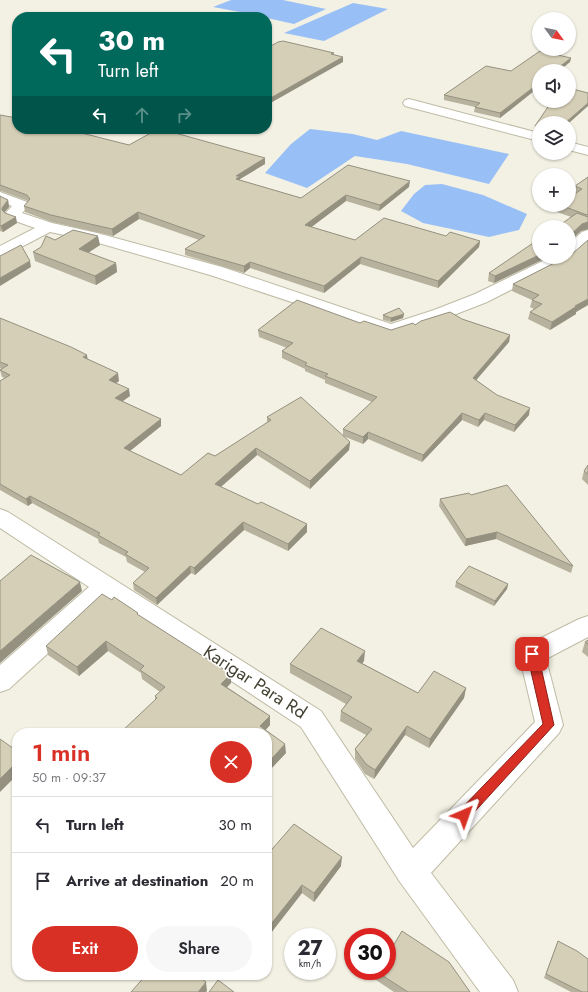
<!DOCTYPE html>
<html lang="en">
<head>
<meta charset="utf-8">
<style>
	body { margin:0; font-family:Jost,sans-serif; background:#f7f7f7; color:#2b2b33; height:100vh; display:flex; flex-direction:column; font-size:15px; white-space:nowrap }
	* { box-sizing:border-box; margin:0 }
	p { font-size:13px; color:#7c7c81 }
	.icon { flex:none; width:22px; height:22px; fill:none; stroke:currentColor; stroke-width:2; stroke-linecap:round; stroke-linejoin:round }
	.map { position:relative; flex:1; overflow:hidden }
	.sheet { position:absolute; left:12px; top:728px; width:260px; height:252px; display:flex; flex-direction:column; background:#fff; border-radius:16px; box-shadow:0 1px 3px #0004 }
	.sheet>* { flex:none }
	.top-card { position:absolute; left:12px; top:12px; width:260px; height:122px; border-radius:16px; box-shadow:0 1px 3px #0004; background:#00695c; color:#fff; overflow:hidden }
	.needle { width:26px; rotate:123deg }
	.buttons { position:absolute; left:532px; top:12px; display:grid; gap:8px }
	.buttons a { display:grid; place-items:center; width:44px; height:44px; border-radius:50%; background:#fff; box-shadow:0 1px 3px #0004; font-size:20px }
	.speed { position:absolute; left:284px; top:928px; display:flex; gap:8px; font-size:20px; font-weight:700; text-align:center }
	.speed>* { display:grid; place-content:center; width:52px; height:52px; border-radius:50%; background:#fff; box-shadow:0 1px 3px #0004; line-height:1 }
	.speed small { font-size:10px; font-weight:400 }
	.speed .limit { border:6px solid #d22; background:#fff; color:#111 }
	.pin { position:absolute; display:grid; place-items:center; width:34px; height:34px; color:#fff; margin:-17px; border-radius:8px; box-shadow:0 2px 6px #0006 }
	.me { position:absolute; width:44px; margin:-22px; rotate:43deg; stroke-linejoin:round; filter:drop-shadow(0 0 3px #0008) }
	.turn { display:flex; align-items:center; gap:14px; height:84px; padding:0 20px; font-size:18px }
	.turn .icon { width:52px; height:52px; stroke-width:2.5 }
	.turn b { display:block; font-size:28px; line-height:34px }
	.lanes { display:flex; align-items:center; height:38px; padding:0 20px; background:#0003; justify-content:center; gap:20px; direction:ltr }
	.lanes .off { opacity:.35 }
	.round { display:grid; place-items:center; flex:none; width:42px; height:42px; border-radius:21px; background:#f7f7f7 }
	.head { display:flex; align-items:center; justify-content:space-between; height:68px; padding:0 20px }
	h1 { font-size:24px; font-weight:600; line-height:30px; color:#d93025 }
	.button { display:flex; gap:8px; margin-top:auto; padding:8px 20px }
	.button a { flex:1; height:46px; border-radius:24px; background:#d93025; color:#fff; font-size:16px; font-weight:600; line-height:46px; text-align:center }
	.button a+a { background:#f7f7f7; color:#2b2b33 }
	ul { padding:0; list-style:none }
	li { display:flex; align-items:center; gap:12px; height:56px; padding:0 20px; border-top:1px solid #e1e1e2 }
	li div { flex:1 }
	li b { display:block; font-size:15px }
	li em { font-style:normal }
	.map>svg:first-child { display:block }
	.water { fill:#99c0f6 }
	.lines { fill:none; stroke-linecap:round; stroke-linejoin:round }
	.minor-casing { stroke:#bfbba5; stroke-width:2 }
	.minor { fill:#fff; fill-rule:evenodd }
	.wall { fill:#b7b29d }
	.shaded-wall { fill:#959180 }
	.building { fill:#d5cfb7; stroke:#959180 }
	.route { fill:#d93025; stroke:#8d1f18 }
	.labels { text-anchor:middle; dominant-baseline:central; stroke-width:3; stroke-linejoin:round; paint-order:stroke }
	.near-street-label { font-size:18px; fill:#454133; stroke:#fff }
</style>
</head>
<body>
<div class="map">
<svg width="588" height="992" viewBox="0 0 588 992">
	<rect width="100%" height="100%" fill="#f3f1e3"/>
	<path class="water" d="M231,0H283L326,9L294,24L267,18V17L213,7Z
		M353,3L388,9L324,41L284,33Z
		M310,129L353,134L377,140L401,131L509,154L489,184L407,164L355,156L307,188L265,173L291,144Z
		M442,184L483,195L527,214L519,230L489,237L423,223L401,211L414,194L425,185Z"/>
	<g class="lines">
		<defs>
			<path id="minor" d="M409,99L539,133V141L405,106L403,103L405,100Z
				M569,142L588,147V155L569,150Z
				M0,192L27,202L30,205L22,213L52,223L97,233L222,267L391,324L434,310L475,294L551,257H569V244L582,232L588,230V244L570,260L487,302L446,318L391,335L210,275L88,240L50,232L6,255L0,257V246L35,228L7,218L4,215L12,206L0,201Z
				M0,509L8,512L321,711L413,848L535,722L519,654L523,647L579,619L588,616V637L546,659L563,725L559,733L431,873L513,980L518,992H480L400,882L301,727L107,599L9,689L0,692V665L89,587L0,528Z"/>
		</defs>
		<use href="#minor" class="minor-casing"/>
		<use href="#minor" class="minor"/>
	</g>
	<path class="wall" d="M571,58L570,62L559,71H539V87L500,118L474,112L475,107L444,100V95L511,71Z
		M0,116L129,145L265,158V164L240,179V180L301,198L409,187L379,211L346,201L311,227L355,240L446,236L480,241L479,247L438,288L360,264L324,293L250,268L244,273L185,255V249L199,240L139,219L113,236L52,222L25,212L24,206L28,201L1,191H0Z
		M539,123V132L535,130V126Z
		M588,177V229L581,231L569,242L571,217L557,212L558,205H569L574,194H573L575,186Z
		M0,196L8,200L9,207L4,212L17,223L3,232L0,231Z
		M55,240L100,245L88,253L116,263L117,272L96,285L35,261L33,252Z
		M588,240V305L576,312V314L550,330L528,319L530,312L534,309L530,307L532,300L512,291L513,284L572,254Z
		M539,257H548L494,283L488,281L489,273Z
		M404,314L403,318L391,322L383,320V315Z
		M0,318L88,359L119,381L116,383L130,396L122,401L161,419V426L130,451L181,475L215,456L267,423V417L350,442L349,450L310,489L257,455L221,487L258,504L307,524V532L288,551L244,530L195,575L191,573L157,605L134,590L133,583L145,572L127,562L126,557L99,543L98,539L32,503L28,506L0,490V381L5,378L2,377L0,370L2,369L0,368Z
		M462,319L510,335L509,342L476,380L497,395L529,415L514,432L484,420L478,427L462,420L422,462L368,439L363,444L343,436V429L372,402L325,383V380L305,371V369L282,358V351L287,348L259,337L258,330L360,323L391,330L415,325Z
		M588,465V485L582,479L584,471Z
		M440,499L573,566L571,573L496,539L465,546L439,506Z
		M456,582L508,584L507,589L494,606L455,587Z
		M138,613V615L231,683L227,687L270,716V725L265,730L286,753L267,773V733L155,699V696L160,692L142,679L141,673L108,651L79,676L48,655L46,646Z
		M588,640V657L582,652L585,642Z
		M364,661L362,663L418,693L466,688L464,698L429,748L405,735L374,779L365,774L355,759V749L366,735L340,721L341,711L346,704L290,673V664Z
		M267,855L341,866L314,902L302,893L267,938Z
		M558,941L588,992H571L544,978Z
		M377,972L470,992H394L376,980Z"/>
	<path class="shaded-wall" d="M343,57V62L267,105V100Z
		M571,58L570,62L559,71H554Z
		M539,83V87L500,118V113Z
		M588,103V106L569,123H565Z
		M265,158V164L240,179V182L237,185L236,176Z
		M410,181L409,187L379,211L380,205Z
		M346,195V201L305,232V225Z
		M8,200L9,207L3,214V216L2,208Z
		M138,212L139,219L113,236L112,229Z
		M16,217L17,223L3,232L1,226Z
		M588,222V229L581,231L569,242V236L582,224Z
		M98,236L100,245L80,258L79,249Z
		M480,241L479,247L438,288V281Z
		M539,255V257H548L494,283L495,276Z
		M361,257L360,264L324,293V286Z
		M30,261L31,267L0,286V278Z
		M250,262V268L244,273V266Z
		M116,263L117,272L96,285L95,276Z
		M588,299V305L576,312V314L550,330L552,322L575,306Z
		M404,314L403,318L391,322V318Z
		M510,335L509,342L472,385L473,378Z
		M87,355L88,362L83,357Z
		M118,373L119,381L110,387L109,380Z
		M129,389L130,396L116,406L115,398Z
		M530,408L529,415L514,432L515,425Z
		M462,413V420L422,462L423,455Z
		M485,413L484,420L478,427L479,420Z
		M161,419V426L125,455L124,448Z
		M368,432V439L363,444V437Z
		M350,442L349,450L310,489V481Z
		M256,448L257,455L216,491L215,484Z
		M30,496L32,503L28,506L26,499Z
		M243,522L244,530L195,575L194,568Z
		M307,524V532L288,551V544Z
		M497,532L496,539L465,546L466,539Z
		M190,566L191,573L157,605L156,598Z
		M80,582L82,591L0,663V651Z
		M508,584L507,589L494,606L495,601Z
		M106,641L108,651L79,676L77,667Z
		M365,651L364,661L357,670V661Z
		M231,674V683L221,693V684Z
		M466,688L464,698L429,748L430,739Z
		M270,716V725L263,733L260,726Z
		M407,726L405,735L374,779L375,770Z
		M285,744L286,753L267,773V764Z
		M17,762V775L0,792V779Z
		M342,857L341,866L314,902V893Z
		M302,885V893L267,938V929Z
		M206,982L207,991L206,992H198Z"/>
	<path class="building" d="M283,41L334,53L331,54L343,57L267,100V48L278,42Z
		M540,51L571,58L554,71H539V83L500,113L475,107L480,103L444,95L486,66L511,71Z
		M569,88L588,93V103L565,123H539V127L535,126L552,101H569Z
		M0,115L17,118V129H66L129,145L158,129H161L265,158L236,176H240L236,179L301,198L348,165L410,181L380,205L346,195L305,225L355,240L384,218L446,236L450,232L480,241L438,281L361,257L324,286L250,262L244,266L185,249L205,236L138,212L112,229L51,215L24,206L30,199L27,195L0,185Z
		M588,177V214L587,215L560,205H569V198L582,189L575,186Z
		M0,196L8,200L2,208V210L5,213L16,217L1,226L0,225Z
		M577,213L588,217V222L582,224L569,236V247V227H557Z
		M73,230L98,236L79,249L116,263L95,276L33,252L41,247L46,236L55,240Z
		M539,239V255L495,276L489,273Z
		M588,240V299L575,306H577L552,322L530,312L542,304L532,300L539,295L513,284L566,257H569V256L572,254Z
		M21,245L30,261L0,278V256Z
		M297,300L360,323L364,321L391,330L413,323L415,325L421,321L450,312L462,319L510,335L473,378L497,395L530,408L515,425L485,413L479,420L462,413L423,455L368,432L363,437L343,429L377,397L325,376L328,374L305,365L307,363L282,351L293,343L258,330Z
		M399,308L404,314L391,318L383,315Z
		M0,318L71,347L87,355L83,357L118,373L109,380L129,389L115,398L161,419L124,448L181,475L208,453L215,456L271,420L267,417L301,397L350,442L310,481L256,448L215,484L258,504L261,502L307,524L288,544L243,522L194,568L190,566L156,598L133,583L149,568L125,554L128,552L98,535L100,533L30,496L26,499L0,484V381L10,375L0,370L8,365L0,362Z
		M588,465V474L584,471Z
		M507,485L573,566L497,532L466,539L440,499L469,493L471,495Z
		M31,555L80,582L0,651V581Z
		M469,566L508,584L495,601L456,582Z
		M102,594L112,600L114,597L138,613L137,614L231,674L221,684L270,716L260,726L285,744L267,764V733H120L157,698L155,696L165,687L140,670L144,666L106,641L77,667L46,646Z
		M321,628L365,651L357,661L418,693L434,671L466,688L430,739L407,726L375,770L366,764L355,749L372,729L341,711L352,697L290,664Z
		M588,640V644L585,642Z
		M0,739L17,751V762L0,779Z
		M294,824L342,857L314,893L302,885L267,929V855Z
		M402,931L449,962L470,992H408L377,972L378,971H387V956Z
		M558,941L577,951L588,959V992H582L546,974Z
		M146,975H197L206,982L198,992H131Z
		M218,980L234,992H209Z"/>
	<path class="route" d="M532,650L536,651L538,654L554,725L468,819L464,821L459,819L458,815L459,811L543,724L527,654L529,651Z"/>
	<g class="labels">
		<g class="near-street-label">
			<text transform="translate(255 682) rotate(33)">Karigar Para Rd</text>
		</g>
	</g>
</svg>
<div class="buttons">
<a><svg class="needle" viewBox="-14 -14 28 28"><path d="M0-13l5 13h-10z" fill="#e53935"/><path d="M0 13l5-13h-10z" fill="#7c7c81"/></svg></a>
<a><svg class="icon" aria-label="sound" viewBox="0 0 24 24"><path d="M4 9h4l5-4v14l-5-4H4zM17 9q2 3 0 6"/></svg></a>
<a><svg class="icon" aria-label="layers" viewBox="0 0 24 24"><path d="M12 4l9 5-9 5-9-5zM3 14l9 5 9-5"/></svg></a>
<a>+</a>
<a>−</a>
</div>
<div class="speed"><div>27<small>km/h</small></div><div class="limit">30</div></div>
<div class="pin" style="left:532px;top:654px;background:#d93025"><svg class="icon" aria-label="arrive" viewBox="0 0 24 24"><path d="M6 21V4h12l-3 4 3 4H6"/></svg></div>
<svg class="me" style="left:464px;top:815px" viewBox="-20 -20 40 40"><path d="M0-17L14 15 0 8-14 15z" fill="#d93025" stroke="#fff" stroke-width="4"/></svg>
<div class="top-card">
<div class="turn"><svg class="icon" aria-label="left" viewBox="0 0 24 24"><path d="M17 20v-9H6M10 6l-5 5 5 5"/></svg><div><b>30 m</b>Turn left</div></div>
<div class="lanes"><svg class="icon" aria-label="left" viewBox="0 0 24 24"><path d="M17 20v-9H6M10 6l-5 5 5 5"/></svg><svg class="icon off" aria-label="ahead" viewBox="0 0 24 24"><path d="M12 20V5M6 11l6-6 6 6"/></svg><svg class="icon off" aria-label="right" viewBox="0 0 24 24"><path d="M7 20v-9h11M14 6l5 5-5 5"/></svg></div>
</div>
<section class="sheet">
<div class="head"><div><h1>1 min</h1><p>50 m · 09:37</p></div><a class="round" style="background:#d93025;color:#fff"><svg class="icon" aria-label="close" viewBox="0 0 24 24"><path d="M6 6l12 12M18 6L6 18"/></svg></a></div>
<ul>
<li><svg class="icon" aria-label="left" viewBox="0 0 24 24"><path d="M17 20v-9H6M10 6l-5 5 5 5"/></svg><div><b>Turn left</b></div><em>30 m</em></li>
<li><svg class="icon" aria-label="arrive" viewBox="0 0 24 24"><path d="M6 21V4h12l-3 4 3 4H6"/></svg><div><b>Arrive at destination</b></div><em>20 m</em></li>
</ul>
<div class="button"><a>Exit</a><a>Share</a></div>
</section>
</div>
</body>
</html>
